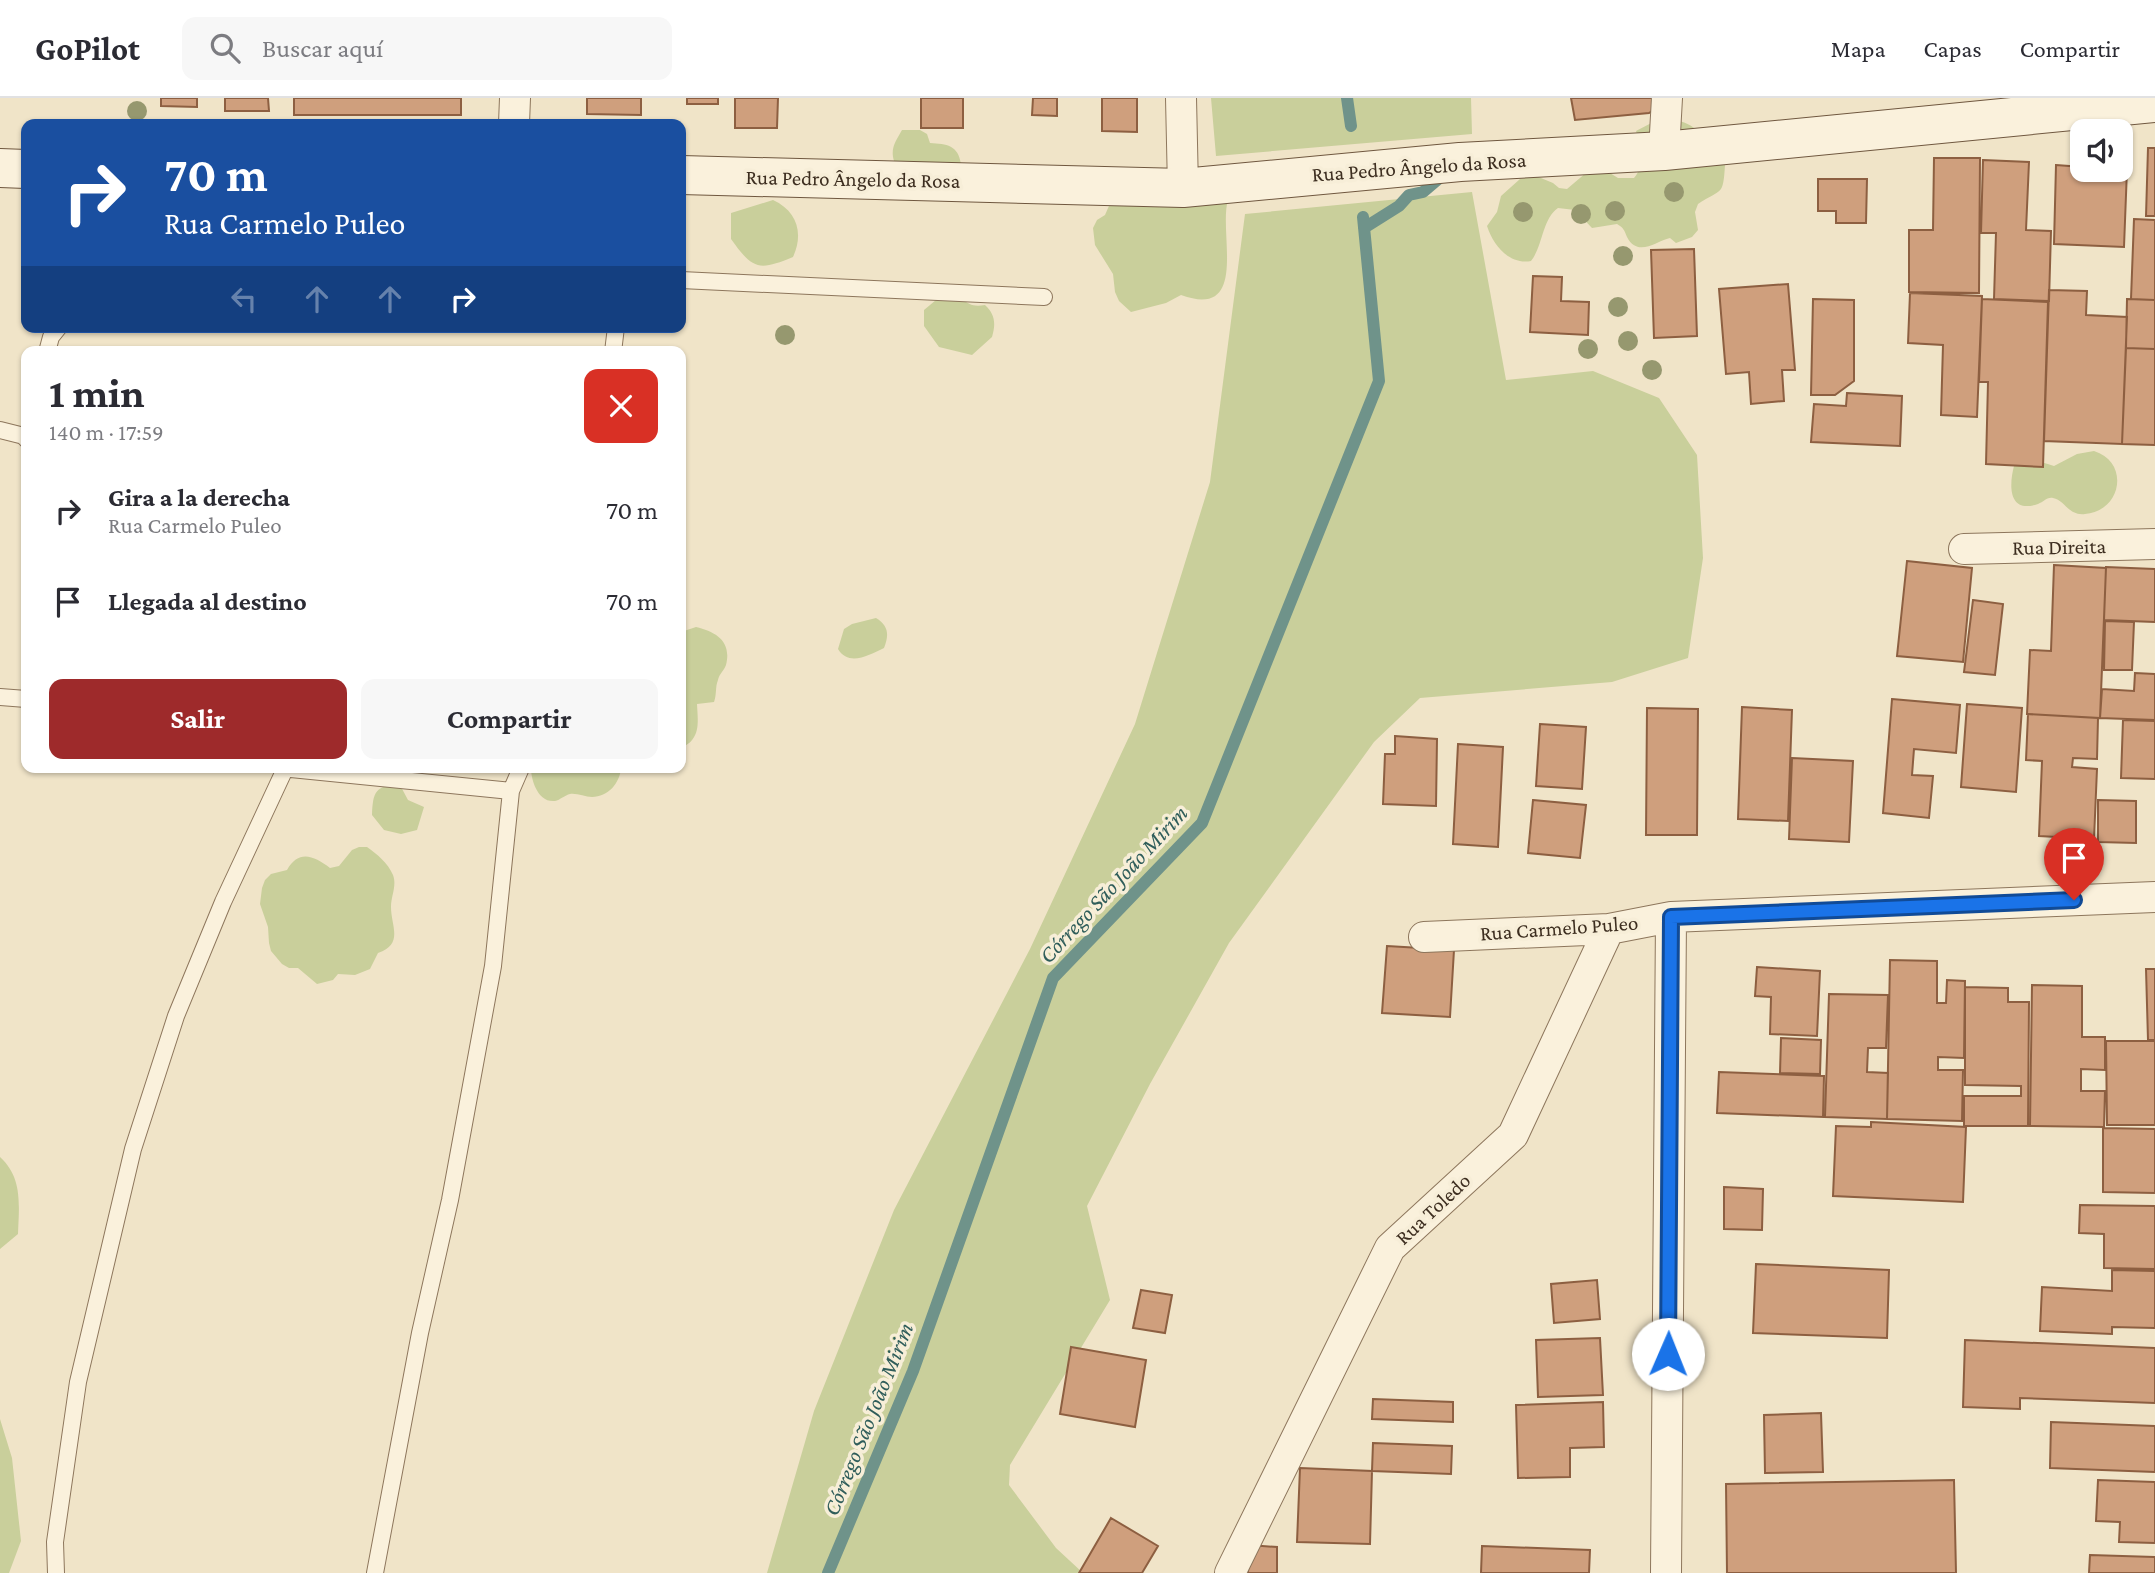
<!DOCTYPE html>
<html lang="es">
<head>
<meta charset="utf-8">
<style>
	body { margin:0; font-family:"Crimson Pro",serif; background:#f7f7f7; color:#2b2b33; height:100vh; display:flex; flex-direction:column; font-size:26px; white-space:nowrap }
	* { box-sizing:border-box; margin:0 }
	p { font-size:23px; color:#7c7c81 }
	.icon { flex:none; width:38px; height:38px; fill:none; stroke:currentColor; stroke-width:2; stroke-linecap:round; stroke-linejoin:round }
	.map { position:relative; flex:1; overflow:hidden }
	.panel { position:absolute; left:21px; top:248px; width:665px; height:427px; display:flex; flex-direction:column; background:#fff; border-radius:14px; box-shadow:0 2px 5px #0004 }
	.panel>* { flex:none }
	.banner { position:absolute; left:21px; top:21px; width:665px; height:214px; border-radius:14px; box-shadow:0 2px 5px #0004; background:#1a4fa0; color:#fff; overflow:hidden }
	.tools { position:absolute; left:2070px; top:21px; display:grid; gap:14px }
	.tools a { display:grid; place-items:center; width:63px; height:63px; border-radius:14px; background:#fff; box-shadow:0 2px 5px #0004; font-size:35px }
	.pin { position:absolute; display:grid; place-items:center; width:60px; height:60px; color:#fff; margin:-72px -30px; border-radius:50% 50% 50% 0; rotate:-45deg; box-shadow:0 0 7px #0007 }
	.pin .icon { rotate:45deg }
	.me { position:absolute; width:77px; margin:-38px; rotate:1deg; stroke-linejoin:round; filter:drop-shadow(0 0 5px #0008) }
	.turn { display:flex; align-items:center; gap:24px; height:147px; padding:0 28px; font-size:32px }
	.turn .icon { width:91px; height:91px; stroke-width:2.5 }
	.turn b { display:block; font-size:49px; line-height:60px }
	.lanes { display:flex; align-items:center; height:66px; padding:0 28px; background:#0003; justify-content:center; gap:35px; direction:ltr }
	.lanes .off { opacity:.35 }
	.round { display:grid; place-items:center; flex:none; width:74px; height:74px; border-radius:14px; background:#f7f7f7 }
	.headline { display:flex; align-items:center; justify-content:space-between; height:119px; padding:0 28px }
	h1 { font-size:42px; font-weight:700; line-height:52px }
	.primary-button { display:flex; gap:14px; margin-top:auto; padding:14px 28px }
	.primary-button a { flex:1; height:80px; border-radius:14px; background:#9e2a2b; color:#fff; font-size:28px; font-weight:700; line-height:80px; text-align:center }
	.primary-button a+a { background:#f7f7f7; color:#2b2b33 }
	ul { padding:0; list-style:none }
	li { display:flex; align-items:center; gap:21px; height:91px; padding:0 28px }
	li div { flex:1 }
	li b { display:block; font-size:26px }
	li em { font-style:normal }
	header { display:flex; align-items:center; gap:42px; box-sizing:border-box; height:98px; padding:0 35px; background:#fff; border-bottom:2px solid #e1e1e2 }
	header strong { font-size:33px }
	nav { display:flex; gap:38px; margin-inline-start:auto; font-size:24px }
	.search { width:490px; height:63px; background:#f7f7f7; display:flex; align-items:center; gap:18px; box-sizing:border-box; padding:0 24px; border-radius:14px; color:#7c7c81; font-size:26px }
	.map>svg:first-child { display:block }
	.green { fill:#c9cf9b }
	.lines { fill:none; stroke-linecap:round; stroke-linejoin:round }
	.stream { stroke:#6f938a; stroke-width:12 }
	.building { fill:#cf9f7d; stroke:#8d5f41; stroke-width:2 }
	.service-casing { stroke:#8d765c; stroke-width:18 }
	.minor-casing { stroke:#8d765c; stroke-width:32 }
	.secondary-casing { stroke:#6f573f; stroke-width:40 }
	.service { stroke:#faf1dc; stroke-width:16 }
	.minor { stroke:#faf1dc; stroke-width:30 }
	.secondary { stroke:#faf1dc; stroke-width:38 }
	.tree { fill:#96986f }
	.route-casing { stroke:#114b97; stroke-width:18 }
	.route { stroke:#1a73e8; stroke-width:12 }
	.labels { text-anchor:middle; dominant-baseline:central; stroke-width:7; stroke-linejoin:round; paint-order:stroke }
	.street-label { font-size:21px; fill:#3d2e20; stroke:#f7eed8 }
	.water-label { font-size:23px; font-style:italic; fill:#2f5d5a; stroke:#f7eed8 }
</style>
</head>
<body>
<header>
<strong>GoPilot</strong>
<div class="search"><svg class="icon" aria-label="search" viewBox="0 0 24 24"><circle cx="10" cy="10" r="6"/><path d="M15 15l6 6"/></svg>Buscar aquí</div>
<nav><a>Mapa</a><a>Capas</a><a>Compartir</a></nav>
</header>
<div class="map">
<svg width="2155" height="1475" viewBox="0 0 2155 1475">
	<rect width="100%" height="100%" fill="#f0e4c8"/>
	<path class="green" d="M1211,0H1471L1472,36L1216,58Z
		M1659,21C1703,21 1699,41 1725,67C1723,99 1722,90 1698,106L1695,114L1698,132L1692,139L1676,145L1670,140C1656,143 1638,160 1627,139C1624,132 1624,130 1617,126L1592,130L1575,112L1558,110C1542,121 1543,148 1531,163C1509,167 1493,147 1487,128L1497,114L1501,98L1520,81L1536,78L1553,85L1559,90L1567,91L1587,74L1605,72L1618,80H1634C1647,65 1641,49 1636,33Z
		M902,32H920L927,36L930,45C947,46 958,47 961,66L894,63C890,50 896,43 902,32Z
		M1472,94L1506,282L1593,273L1659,300L1697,357L1703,460L1688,560L1612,584L1420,600L1374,644L1229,845L1150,986L1087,1108L1110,1202L1010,1367L1009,1387L1056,1450L1083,1475H767L814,1313L894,1112L1030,851L1135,626L1210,384L1245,116Z
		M1112,101L1228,102C1218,134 1250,222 1181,197L1166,205L1131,214L1119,203L1115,194L1113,176L1095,147L1093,130L1097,122L1105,117Z
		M773,102C797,113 804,135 793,159C759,173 753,172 731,141V115Z
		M961,200C969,207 974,209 985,207C995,216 996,226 992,239L972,257L939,249L924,228V212L936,202Z
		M2094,353C2130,364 2122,413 2085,416C2068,418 2065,402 2053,400C2046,399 2044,404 2038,406C2008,416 2009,387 2014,368C2028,357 2038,363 2054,368L2077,356Z
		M876,520C889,528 889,537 884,550C869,557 849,569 838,551L844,531L852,526Z
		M696,529C716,534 732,543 726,567C724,573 719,576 718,582C715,589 717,596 714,604L697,606C698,625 701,641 681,650V534Z
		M531,670H621C620,685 608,699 592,699C585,699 577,695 570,696C565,697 560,702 555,703C538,705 531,682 531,670Z
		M400,687L408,702L424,709L417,732L401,736L384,732L372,717C373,694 375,687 400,687Z
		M359,749H367C377,756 388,765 393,777C397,788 391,798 391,809C391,828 404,846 378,855L370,871L355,877L338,876L333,882L317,886L298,870H289L282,866L271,853L269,845L268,829L260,806L262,790L265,782L271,776L287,772C299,751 314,758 330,770L339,768L352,752Z
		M0,1059C23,1080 19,1107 18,1136L0,1151Z
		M0,1321L12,1360L21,1443L9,1475H0Z"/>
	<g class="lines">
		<path class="stream" d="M1347,0L1351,28
			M1364,130L1399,108L1409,97L1423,94L1443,77
			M828,1475L913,1273L1053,880L1202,725L1379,283L1363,119"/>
	</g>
	<path class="building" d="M161,0H197V9L161,8Z
		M225,0H268L269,13H225Z
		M294,0H461V17H294Z
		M587,0H641V17L587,16Z
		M687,0H718V6H687Z
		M735,0H778L777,30H735Z
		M921,0H963V30H921Z
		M1033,0H1057V18L1032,17Z
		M1102,0H1137V34L1102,33Z
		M1571,0H1661L1658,9L1649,15L1575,22Z
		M2148,50H2155V118H2146Z
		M1934,60H1980L1979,195L1909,194V132H1933Z
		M1983,62L2029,64L2026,132L2051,133L2049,203L1994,201L1996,135H1981Z
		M2056,67L2082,69V72L2127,71L2124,149L2054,146Z
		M1818,81H1867L1866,125H1836V113H1818Z
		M2134,121L2155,122V202L2131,201Z
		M1694,151L1697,238L1654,240L1651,152Z
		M1533,178L1562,179L1561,203L1589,204L1588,237L1530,234Z
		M1788,186L1795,272H1782L1784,303L1751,306L1749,274L1726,276L1719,191Z
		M2049,192L2087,193L2086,217L2127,219L2122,346L2044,343Z
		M1910,195L1982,198L1977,319L1941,317L1943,247L1908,245Z
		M1813,201L1854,202V283L1835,297H1811Z
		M1982,201L2048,204L2043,369L1986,366L1988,284H1979Z
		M2127,201L2155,202V251L2126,250Z
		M2126,250L2155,251V347L2122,346Z
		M1847,295L1902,298L1900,348L1811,344L1814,306L1846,308Z
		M1907,463L1972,470L1963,564L1897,558Z
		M2054,467L2106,470L2100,620L2027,616L2030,552L2051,553Z
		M2106,469L2155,471V524L2104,522Z
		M1973,502L2003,506L1995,577L1964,574Z
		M2105,523L2134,524L2132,572H2104Z
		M2135,575L2155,576V622L2100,620L2102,591L2134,593Z
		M1892,601L1960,607L1956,655L1914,651L1912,677L1933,678L1929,720L1883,715Z
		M1967,606L2022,610L2016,694L1961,689Z
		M1742,609L1792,612L1788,723L1738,721Z
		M1647,610L1698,611L1697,737H1646Z
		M2028,616L2098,620L2097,661L2073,660L2072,669L2097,671L2094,741L2039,738L2042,663L2026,662Z
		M2123,622L2155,623V681L2121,680Z
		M1540,626L1586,629L1582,691L1536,688Z
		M1395,638L1437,641L1436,708L1383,706L1385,656H1395Z
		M1458,646L1503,649L1498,749L1453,746Z
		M1792,660L1853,663L1849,744L1789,741Z
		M1533,702L1586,707L1580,760L1528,755Z
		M2098,702L2136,703V745L2098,744Z
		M1387,848L1454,852L1450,919L1382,915Z
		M1890,862L1937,863V905H1946L1947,882L1965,883L1964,960L1938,959V972H1963L1962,1023L1887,1021Z
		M1757,869L1820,873L1817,938L1770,936L1771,899L1755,898Z
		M2146,871H2155V942H2148Z
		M2032,887L2082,888V939H2105V972L2081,971V993H2105L2104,1029L2030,1028Z
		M1965,889L2008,890V904H2029L2028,1028H1964V998H2021V988L1965,987Z
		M1829,896L1888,897L1886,950H1868L1867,974L1888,975L1887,1021L1825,1019Z
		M1781,940L1821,942L1820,976L1780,975Z
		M2106,943H2155V1027H2107Z
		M1719,974L1824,978L1823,1019L1717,1015Z
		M1871,1024L1966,1029L1963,1104L1833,1098L1836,1028L1871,1029Z
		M2103,1030L2155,1031V1095L2103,1094Z
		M1724,1089L1763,1091L1762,1132L1724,1131Z
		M2080,1107L2155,1108V1171L2104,1170V1136L2079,1135Z
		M1756,1166L1889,1172L1887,1240L1753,1235Z
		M2112,1172L2155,1173V1230L2112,1229V1236L2040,1233L2042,1189L2112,1193Z
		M1597,1182L1600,1221L1554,1225L1551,1186Z
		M1141,1192L1172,1197L1165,1235L1133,1230Z
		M1600,1240L1603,1297L1538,1299L1536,1242Z
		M1965,1242L2155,1250V1305L2020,1300V1311L1963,1309Z
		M1071,1249L1146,1262L1135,1329L1060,1316Z
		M1373,1301L1453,1304V1324L1372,1321Z
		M1603,1304L1604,1349L1570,1350V1379L1518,1380L1516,1307Z
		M1821,1315L1823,1374L1765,1375L1764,1317Z
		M2051,1324L2155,1328V1374L2050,1370Z
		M1373,1345L1452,1348L1451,1376L1372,1373Z
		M1300,1370L1372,1373L1370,1446L1297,1444Z
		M1954,1382L1956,1475H1727L1726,1386Z
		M2098,1382L2155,1384V1445L2119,1444L2120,1424L2096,1423Z
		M1111,1420L1158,1448L1142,1475H1079Z
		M1249,1447L1277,1449V1475H1248Z
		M1482,1448L1590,1452L1589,1475H1481Z
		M2090,1457L2155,1459V1475H2089Z"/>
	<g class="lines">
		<defs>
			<path id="service" d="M681,182L1044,199
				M47,254L51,239L59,229
				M613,254L616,229
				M0,332L24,338L26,341
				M0,599L26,601
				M281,670L511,693L493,868L450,1102L420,1235L375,1475
				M511,693L521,670
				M56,1475L55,1444L78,1284L133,1051L176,918L223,804L285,671"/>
			<path id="minor" d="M1181,0L1183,90
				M514,26L515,0
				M1664,53L1667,0
				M1964,451L2155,446
				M1424,839L1609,831L1671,819L2155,799
				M1230,1475L1390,1150L1513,1037L1609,831
				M1666,1475L1671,819"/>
			<path id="secondary" d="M0,70L26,71
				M681,77L1183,90L1460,64L1664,53L2155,5"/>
		</defs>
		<use href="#service" class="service-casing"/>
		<use href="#minor" class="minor-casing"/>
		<use href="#secondary" class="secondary-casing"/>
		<use href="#service" class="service"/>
		<use href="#minor" class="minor"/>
		<use href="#secondary" class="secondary"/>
	</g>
	<g class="tree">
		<circle cx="137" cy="13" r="10"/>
		<circle cx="1674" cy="94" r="10"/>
		<circle cx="1615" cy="113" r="10"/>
		<circle cx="1523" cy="114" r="10"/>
		<circle cx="1581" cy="116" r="10"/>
		<circle cx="1623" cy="158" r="10"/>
		<circle cx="1618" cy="209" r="10"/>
		<circle cx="785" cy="237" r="10"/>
		<circle cx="1628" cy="243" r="10"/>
		<circle cx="1588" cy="251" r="10"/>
		<circle cx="1652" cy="272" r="10"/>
	</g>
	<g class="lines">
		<defs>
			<path id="route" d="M1668,1256L1671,819L2074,802"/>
		</defs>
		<use href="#route" class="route-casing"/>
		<use href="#route" class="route"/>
	</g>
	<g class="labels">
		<g class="street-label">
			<text transform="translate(1419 69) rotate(-4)">Rua Pedro Ângelo da Rosa</text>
			<text transform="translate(853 81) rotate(1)">Rua Pedro Ângelo da Rosa</text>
			<text transform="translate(2059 449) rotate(-1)">Rua Direita</text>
			<text transform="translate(1559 830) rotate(-4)">Rua Carmelo Puleo</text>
			<text transform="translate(1433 1111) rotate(-43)">Rua Toledo</text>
		</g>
		<g class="water-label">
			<text transform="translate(1113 786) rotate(-47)">Córrego São João Mirim</text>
			<text transform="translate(868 1321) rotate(-68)">Córrego São João Mirim</text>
		</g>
	</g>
</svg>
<div class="tools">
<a><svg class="icon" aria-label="sound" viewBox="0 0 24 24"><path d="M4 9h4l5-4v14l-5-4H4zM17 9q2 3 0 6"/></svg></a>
</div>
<div class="pin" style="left:2074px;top:802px;background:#d93025"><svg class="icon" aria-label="arrive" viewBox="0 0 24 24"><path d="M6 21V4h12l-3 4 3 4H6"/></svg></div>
<svg class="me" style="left:1668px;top:1256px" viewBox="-20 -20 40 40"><circle r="19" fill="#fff"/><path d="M0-13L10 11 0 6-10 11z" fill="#1a73e8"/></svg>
<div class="banner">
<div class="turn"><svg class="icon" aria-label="right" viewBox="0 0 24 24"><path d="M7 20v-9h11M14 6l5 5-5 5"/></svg><div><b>70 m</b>Rua Carmelo Puleo</div></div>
<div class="lanes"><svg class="icon off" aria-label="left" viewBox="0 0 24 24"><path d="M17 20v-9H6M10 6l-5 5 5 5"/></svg><svg class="icon off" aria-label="ahead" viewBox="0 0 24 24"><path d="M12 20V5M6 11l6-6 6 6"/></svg><svg class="icon off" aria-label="ahead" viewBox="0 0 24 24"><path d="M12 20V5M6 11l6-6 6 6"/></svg><svg class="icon" aria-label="right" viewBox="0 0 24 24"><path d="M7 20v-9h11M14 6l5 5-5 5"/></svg></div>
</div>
<section class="panel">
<div class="headline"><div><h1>1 min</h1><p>140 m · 17:59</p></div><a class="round" style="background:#d93025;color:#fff"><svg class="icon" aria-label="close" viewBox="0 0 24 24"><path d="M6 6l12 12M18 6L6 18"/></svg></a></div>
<ul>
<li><svg class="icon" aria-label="right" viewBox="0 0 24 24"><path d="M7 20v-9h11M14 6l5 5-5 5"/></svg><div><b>Gira a la derecha</b><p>Rua Carmelo Puleo</p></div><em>70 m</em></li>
<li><svg class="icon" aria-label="arrive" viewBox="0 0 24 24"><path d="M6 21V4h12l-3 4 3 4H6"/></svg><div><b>Llegada al destino</b></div><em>70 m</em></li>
</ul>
<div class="primary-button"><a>Salir</a><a>Compartir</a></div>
</section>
</div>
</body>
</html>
